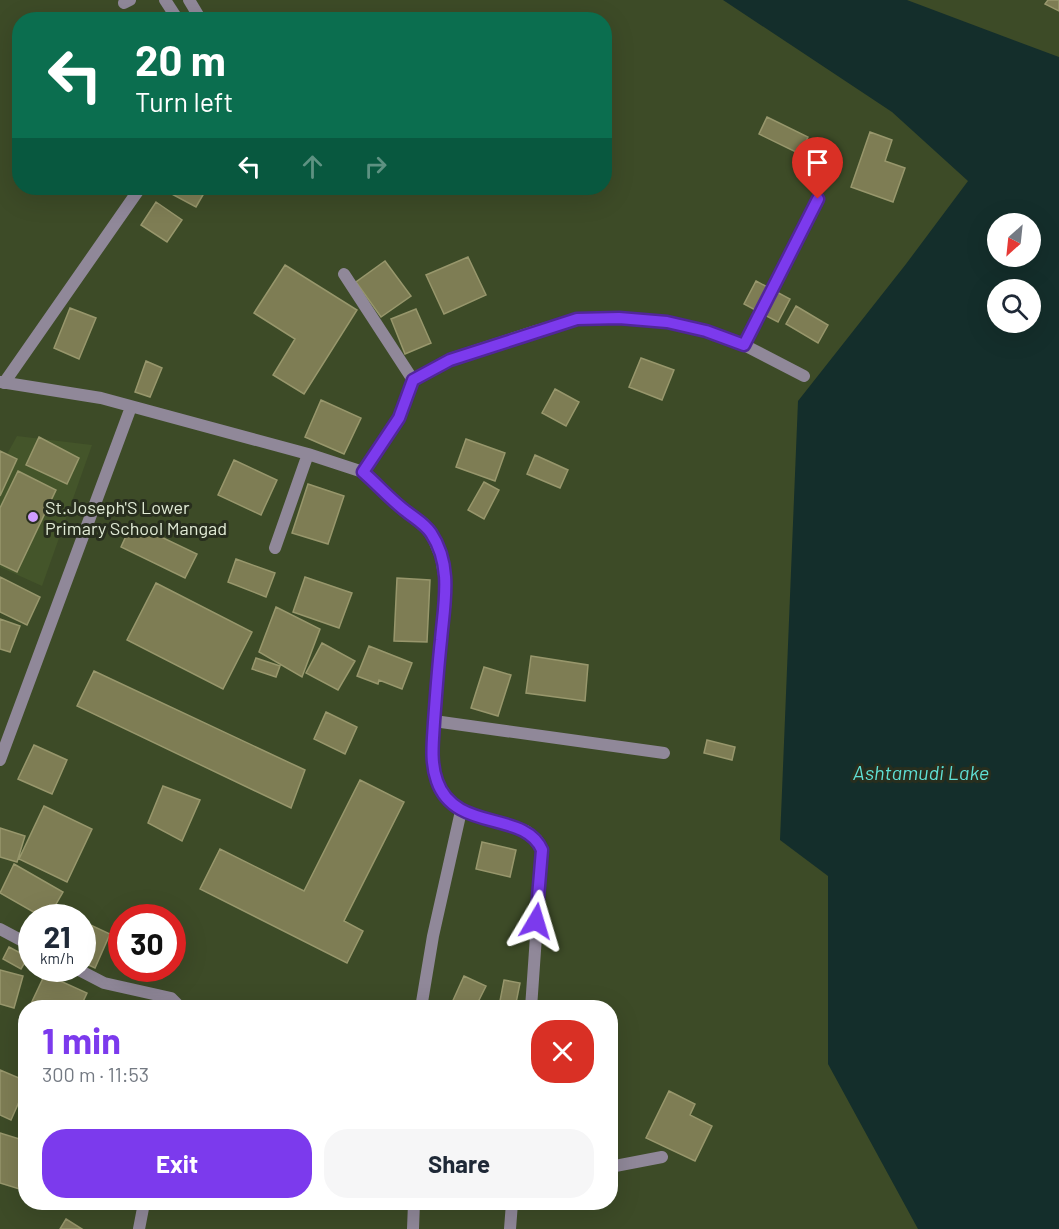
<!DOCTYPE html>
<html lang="en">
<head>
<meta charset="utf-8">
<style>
	body { margin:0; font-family:Barlow,sans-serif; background:#f6f6f7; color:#1f2937; height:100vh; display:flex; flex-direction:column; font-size:22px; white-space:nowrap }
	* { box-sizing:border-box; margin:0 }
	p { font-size:20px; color:#747a83 }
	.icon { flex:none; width:33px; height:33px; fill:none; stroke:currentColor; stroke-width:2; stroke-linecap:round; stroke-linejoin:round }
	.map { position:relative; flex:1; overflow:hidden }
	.sheet { position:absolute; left:18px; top:1000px; width:600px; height:210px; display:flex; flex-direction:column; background:#fff; border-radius:24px; box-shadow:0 6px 24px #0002 }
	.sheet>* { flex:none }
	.guide { position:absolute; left:12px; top:12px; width:600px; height:183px; border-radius:24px; box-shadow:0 6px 24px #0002; background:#0b6e4f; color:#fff; overflow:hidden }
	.needle { width:39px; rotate:207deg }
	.fabs { position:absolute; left:987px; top:213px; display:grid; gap:12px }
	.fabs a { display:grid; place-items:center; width:54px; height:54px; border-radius:50%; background:#fff; box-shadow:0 6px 24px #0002; font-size:30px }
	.speed { position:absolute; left:18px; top:904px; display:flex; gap:12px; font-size:30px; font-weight:700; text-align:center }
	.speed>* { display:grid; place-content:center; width:78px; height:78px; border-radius:50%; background:#fff; box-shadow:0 6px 24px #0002; line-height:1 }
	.speed small { font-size:15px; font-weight:400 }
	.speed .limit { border:9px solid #d22; background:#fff; color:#111 }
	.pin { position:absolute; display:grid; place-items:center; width:51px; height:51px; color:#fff; margin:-62px -26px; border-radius:50% 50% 50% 0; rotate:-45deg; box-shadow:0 0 6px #0007 }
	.pin .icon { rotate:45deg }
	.me { position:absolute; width:66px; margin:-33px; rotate:7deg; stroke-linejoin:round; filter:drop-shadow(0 0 4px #0008) }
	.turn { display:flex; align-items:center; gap:21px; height:126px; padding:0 24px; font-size:27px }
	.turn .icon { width:78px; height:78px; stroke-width:2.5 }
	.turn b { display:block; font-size:42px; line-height:51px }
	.lanes { display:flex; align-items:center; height:57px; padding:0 24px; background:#0003; justify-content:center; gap:30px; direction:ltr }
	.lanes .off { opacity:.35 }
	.round { display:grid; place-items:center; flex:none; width:63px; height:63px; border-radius:24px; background:#f6f6f7 }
	.overview { display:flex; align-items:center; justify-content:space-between; height:102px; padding:0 24px }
	h1 { font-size:36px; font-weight:700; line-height:45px; color:#7c3aed }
	.action { display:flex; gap:12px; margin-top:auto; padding:12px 24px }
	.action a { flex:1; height:69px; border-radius:24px; background:#7c3aed; color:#fff; font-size:24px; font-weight:700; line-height:69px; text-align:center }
	.action a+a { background:#f6f6f7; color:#1f2937 }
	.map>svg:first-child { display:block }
	.built { fill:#44552a }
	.water { fill:#142e2b; fill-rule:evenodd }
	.building { fill:#7e7d54; stroke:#98976c; stroke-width:1.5 }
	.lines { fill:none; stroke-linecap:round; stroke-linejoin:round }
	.lane { stroke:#908899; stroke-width:12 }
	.street { stroke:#908899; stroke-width:12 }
	.route-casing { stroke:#51269a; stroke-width:15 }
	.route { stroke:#7c3aed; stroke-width:10 }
	.poi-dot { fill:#d09dff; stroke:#282e1e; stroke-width:2 }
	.labels { text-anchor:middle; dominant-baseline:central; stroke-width:6; stroke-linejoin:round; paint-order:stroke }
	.poi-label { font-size:18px; fill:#e1ebd6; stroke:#282e1e; text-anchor:start }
	.water-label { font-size:20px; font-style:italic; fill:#5fdfd4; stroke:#282e1e }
</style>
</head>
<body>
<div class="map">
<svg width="1059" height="1229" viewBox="0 0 1059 1229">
	<rect width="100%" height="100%" fill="#3d4b27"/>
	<path class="built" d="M17,436L92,445L42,586L0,567V467Z"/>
	<path class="water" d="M723,0H907L1059,57V1229H918L828,1064V876L780,840L798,401L906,264L968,181L892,112ZM998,224H1030V256H998ZM998,290H1030V322H998Z"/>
	<path class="building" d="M1048,0H1059V11L1045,4Z
		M767,117L808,137L800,154L759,134Z
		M870,132L892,140L885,161L905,168L893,202L851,187Z
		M171,188H207L196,207L168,192Z
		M156,202L182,220L167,242L141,225Z
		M468,257L486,295L444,314L426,275Z
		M385,261L411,296L381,317L356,282Z
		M285,265L357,310L304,394L273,375L295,339L254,313Z
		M756,281L790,299L778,322L744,304Z
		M796,306L828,325L818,343L786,324Z
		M70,308L96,318L79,359L54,348Z
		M416,309L431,343L405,354L391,319Z
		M641,358L674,370L662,400L629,387Z
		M146,361L162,368L150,397L135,392Z
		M555,389L579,402L566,426L542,413Z
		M321,400L361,418L344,454L305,437Z
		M39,437L79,458L67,484L26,465Z
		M466,439L505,453L495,481L456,467Z
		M0,451L17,459L0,496Z
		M535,455L568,470L560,488L527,474Z
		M234,460L277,480L261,515L218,495Z
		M18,471L56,490L17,572L0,564V508Z
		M484,482L499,490L484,519L468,510Z
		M308,484L344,496L328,544L292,533Z
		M132,523L197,554L185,578L121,547Z
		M236,559L275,573L266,597L228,582Z
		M0,577L40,597L27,625L0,612Z
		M305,577L352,593L339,628L293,612Z
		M397,578L430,580L427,642L394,641Z
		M156,583L252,632L223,689L127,640Z
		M276,607L320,629L302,677L259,652Z
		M0,619L20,626L10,652L0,649Z
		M322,643L355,661L338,690L306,673Z
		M369,646L412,663L402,689L379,680L378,684L357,676Z
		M531,656L588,665L585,701L526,693Z
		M256,658L280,666L276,677L252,669Z
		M484,667L511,675L498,716L471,708Z
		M94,671L305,770L291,808L77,706Z
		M326,712L357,727L345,754L314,739Z
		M707,740L735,747L732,760L704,753Z
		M34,745L67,760L52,794L18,779Z
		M360,780L404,802L344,921L363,931L347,963L200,889L220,849L304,891Z
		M163,786L200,800L182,841L148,823Z
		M44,806L92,829L67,882L19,859Z
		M0,828L25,836L17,862L0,857Z
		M482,842L516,850L510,877L476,869Z
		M14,864L63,892L48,918H44L0,893Z
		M82,921L110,934L95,968L82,962Z
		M9,947L28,957L21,969L3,959Z
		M0,970L23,976L14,1008L0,1004Z
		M45,974L87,993L80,1008H29Z
		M464,976L486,986L475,1008H451L450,1007Z
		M504,980L520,983L515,1008L499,1006Z
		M0,1070L26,1081V1086L11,1120L0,1115Z
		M669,1091L695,1104L690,1115L712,1126L695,1161L646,1138Z
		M0,1133L26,1141V1191L0,1183Z
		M66,1219L82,1229H60Z"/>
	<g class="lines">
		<path class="lane" d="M434,721L664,753
			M610,1167L662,1157"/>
		<path class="street" d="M165,0L178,20
			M189,0L201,20
			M124,3L130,0
			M344,274L413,380
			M744,345L818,199
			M0,382L101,398L308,454L363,472L407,512L424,524L432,535L441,557L446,587L445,609L441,637L433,738V763L437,782L447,798L461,811L526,831L537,840L542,850L531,1008
			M4,383L140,188
			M363,472L399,418L413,380L450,359L536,331L577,319L619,318L667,322L706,331L744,345L804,376
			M275,548L308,454
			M0,760L131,407
			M0,929L32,946
			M77,969L104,983L171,998L181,1008
			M421,1008L433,936L461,811
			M139,1229L144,1203
			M413,1229L414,1203
			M510,1229L512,1203"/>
	</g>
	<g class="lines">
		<defs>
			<path id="route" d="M536,921L542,850C525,810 455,833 437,781C430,762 433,741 434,722C436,695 438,667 441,640C444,604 453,566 431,533C425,524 416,519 407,512C392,501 378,485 363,472L399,418L413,380L450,360L577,319L619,318L667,322L706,331L744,345L818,199"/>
		</defs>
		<use href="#route" class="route-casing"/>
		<use href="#route" class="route"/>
	</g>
	<circle class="poi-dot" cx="33" cy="517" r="6"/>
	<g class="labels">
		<g class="poi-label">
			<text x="45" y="507">St.Joseph'S Lower<tspan x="45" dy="21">Primary School Mangad</tspan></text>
		</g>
		<g class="water-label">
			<text x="921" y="772">Ashtamudi Lake</text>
		</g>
	</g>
</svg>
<div class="fabs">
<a><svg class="needle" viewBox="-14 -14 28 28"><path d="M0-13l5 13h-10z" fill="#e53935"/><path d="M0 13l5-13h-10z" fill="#747a83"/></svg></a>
<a><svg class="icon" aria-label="search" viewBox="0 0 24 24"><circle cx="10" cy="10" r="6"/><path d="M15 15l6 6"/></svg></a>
</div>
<div class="speed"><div>21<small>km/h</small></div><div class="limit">30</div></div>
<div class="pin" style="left:818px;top:199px;background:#d93025"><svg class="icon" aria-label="arrive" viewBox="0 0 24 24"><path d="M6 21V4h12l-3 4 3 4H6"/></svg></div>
<svg class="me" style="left:536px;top:921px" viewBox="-20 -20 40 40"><path d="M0-17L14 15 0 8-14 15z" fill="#7c3aed" stroke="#fff" stroke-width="4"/></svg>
<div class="guide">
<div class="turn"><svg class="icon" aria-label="left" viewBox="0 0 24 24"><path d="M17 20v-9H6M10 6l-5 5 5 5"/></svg><div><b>20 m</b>Turn left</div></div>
<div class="lanes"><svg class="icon" aria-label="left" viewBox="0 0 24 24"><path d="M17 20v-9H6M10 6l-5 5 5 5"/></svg><svg class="icon off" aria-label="ahead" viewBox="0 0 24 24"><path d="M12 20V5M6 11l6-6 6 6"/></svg><svg class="icon off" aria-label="right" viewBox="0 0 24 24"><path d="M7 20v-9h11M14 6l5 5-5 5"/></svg></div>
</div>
<section class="sheet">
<div class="overview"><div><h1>1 min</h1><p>300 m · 11:53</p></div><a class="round" style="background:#d93025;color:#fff"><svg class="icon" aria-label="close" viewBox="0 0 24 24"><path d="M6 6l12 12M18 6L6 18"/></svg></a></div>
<div class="action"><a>Exit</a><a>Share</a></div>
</section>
</div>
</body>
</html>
